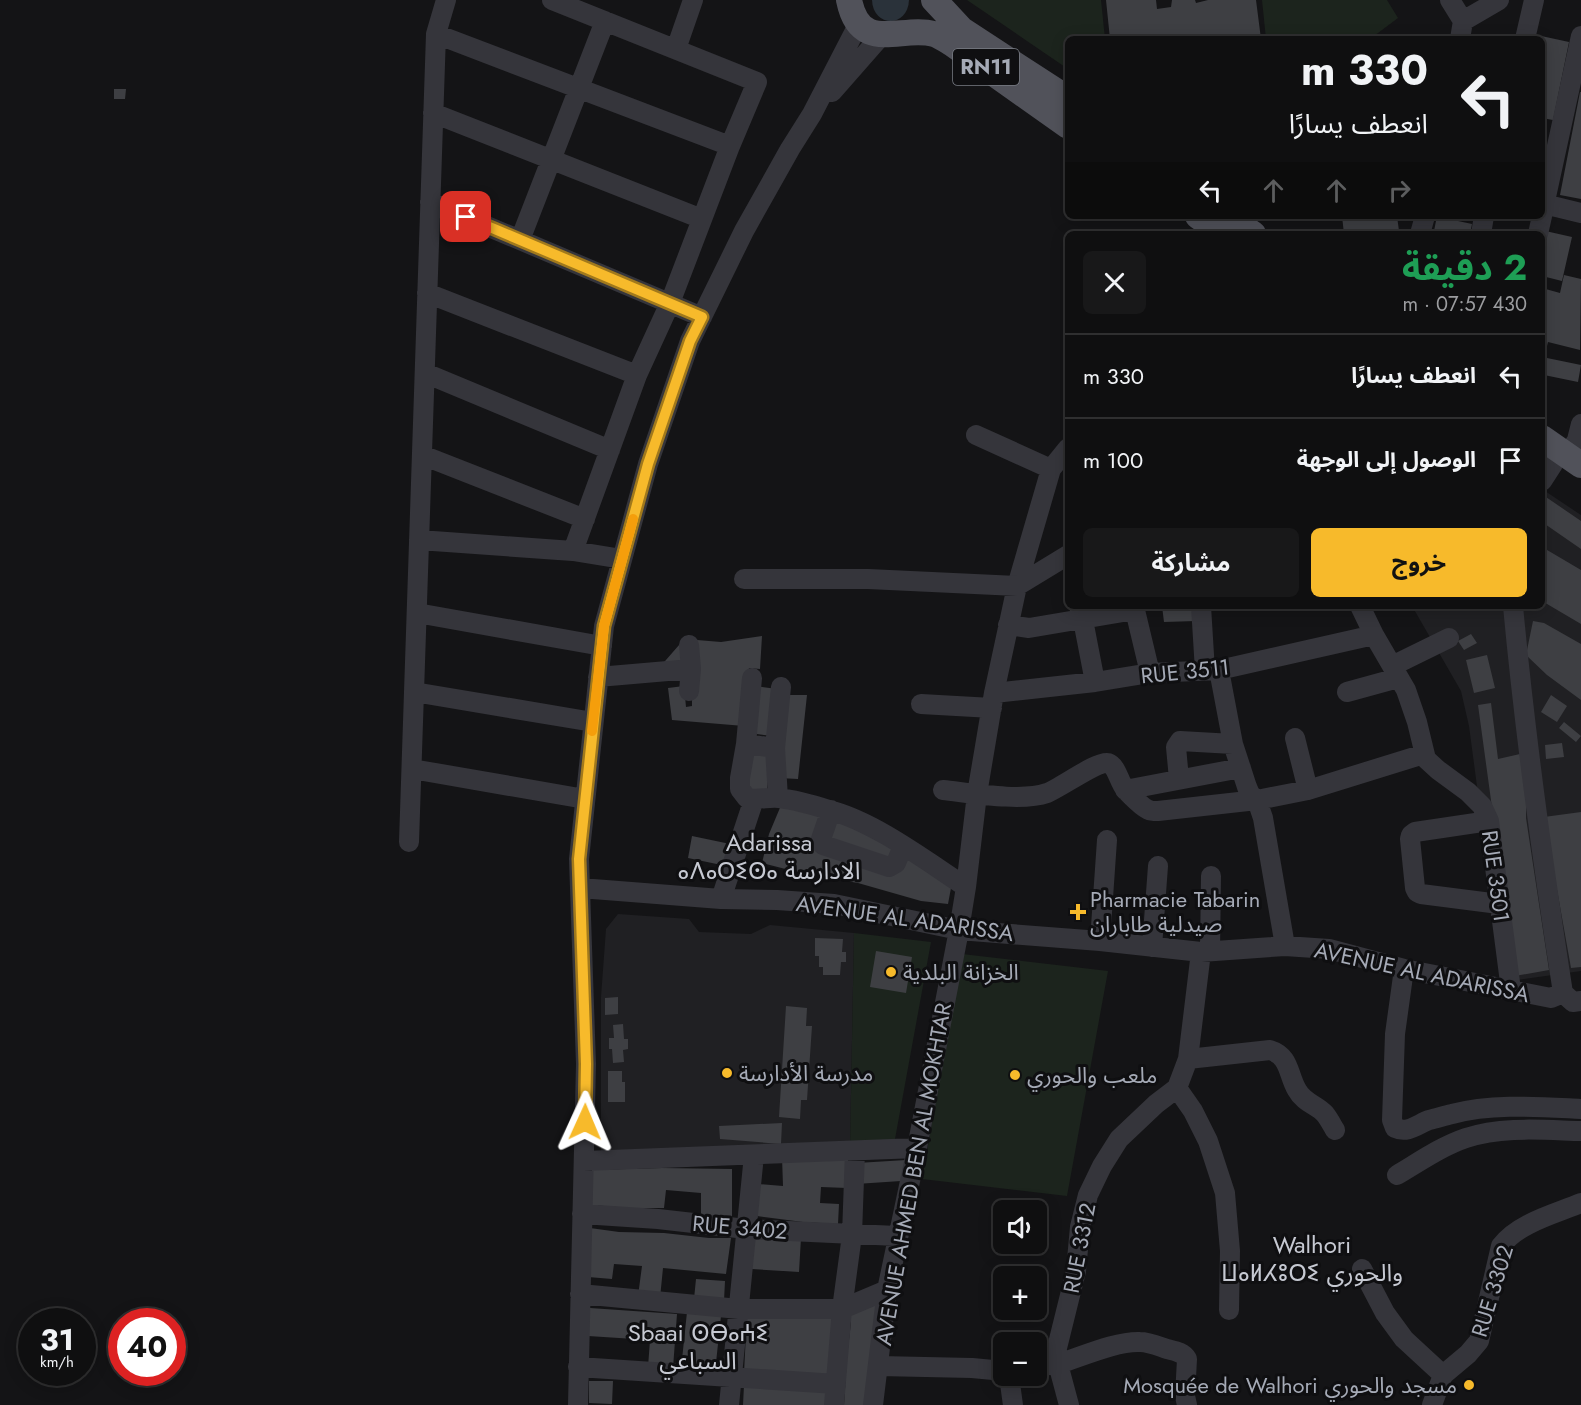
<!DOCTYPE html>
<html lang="ar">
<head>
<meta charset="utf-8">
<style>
	body { margin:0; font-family:Jost,"Noto Sans Arabic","Noto Sans Tifinagh",sans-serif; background:#181819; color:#f1f3f6; direction:rtl; height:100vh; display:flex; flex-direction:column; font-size:22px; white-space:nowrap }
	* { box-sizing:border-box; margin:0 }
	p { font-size:20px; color:#9b9c9f }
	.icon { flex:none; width:33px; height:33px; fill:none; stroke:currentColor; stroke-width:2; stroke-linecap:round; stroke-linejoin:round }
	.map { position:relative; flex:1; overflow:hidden; direction:ltr }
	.side { position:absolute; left:1065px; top:231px; width:480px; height:378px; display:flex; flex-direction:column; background:#0f0f10; border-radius:9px; box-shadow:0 3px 15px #0003,0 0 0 2px #2f2f30; direction:rtl }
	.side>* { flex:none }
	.hud { position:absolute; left:1065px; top:36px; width:480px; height:183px; border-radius:9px; box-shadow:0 3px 15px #0003,0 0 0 2px #2f2f30; direction:rtl; background:#0f0f10; color:#f1f3f6; overflow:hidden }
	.tools { position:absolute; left:993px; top:1200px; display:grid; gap:12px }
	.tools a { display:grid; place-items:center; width:54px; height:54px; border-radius:9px; background:#0f0f10; box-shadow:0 3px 15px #0003,0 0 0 2px #2f2f30; font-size:30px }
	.speed { position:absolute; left:18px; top:1308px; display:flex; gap:12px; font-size:30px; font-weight:700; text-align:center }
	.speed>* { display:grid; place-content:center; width:78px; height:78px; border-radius:50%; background:#0f0f10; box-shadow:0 3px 15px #0003,0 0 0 2px #2f2f30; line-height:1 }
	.speed small { font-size:15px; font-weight:400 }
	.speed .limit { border:9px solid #d22; background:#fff; color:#111 }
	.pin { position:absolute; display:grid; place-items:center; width:51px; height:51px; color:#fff; margin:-26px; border-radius:12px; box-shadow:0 3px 9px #0006 }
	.me { position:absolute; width:66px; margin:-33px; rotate:1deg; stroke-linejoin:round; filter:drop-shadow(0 0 4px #0008) }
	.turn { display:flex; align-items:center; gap:21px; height:126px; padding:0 18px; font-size:27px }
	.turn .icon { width:78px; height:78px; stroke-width:2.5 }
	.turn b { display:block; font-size:42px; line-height:51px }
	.lanes { display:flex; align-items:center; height:57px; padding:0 18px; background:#0003; justify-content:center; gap:30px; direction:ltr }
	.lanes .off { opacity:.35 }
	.round { display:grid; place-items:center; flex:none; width:63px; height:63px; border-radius:9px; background:#181819 }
	.overview { display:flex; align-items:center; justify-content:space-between; height:102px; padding:0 18px }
	h1 { font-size:36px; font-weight:700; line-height:45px; color:#1e9e55 }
	.primary-button { display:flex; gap:12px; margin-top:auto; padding:12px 18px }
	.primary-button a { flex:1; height:69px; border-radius:9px; background:#f7ba2b; color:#111; font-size:24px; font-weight:700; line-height:69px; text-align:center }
	.primary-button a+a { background:#181819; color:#f1f3f6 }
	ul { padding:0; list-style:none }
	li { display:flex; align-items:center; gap:18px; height:84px; padding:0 18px; border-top:2px solid #2f2f30 }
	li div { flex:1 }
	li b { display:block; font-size:22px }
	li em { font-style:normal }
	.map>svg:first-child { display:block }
	.built { fill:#202023 }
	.green { fill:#1c241d }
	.water { fill:#2a323a }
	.building { fill:#3e3f43 }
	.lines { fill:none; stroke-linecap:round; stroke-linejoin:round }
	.minor { stroke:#35353b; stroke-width:20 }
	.major { stroke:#51525a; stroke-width:26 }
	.route-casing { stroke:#a1791c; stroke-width:15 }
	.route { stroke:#f7ba2b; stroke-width:10 }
	.slow { stroke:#f59e0b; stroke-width:10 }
	.poi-dot { fill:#f7ba2b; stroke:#0f0f11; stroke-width:2 }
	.labels { text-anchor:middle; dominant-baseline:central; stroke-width:6; stroke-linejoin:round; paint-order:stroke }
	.shield { fill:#0f0f11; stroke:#787c84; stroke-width:1.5 }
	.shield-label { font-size:21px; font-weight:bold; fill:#a5aab6 }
	.street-label { font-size:22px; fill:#a5aab6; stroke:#0f0f11 }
	.poi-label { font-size:22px; fill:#a5aab6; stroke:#0f0f11; text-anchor:start }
	.neighbourhood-label { font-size:24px; fill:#c6c9d2; stroke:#0f0f11 }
</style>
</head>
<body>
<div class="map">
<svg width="1581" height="1405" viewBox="0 0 1581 1405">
	<rect width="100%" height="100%" fill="#141416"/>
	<path class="built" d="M1542,489L1581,515V971L1503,982L1469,726L1461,691L1412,606H1542Z
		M618,914L689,919L699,932L751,934L770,925L854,933L850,1149L601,1163V997L606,929Z"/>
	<path class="green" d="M967,0H1101L1105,39H1068V69Z
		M1262,0H1387L1398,18L1370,39H1266Z
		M854,933L931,942L893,1150L850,1149Z
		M962,954L1108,971L1067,1196L922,1179Z"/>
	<path class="water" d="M872,0H909C908,28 873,28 872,0Z"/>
	<path class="building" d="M1106,0H1156L1157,9L1171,7L1172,0H1195L1196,3L1208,0H1256L1261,39H1110Z
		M1532,34L1569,42L1553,120L1542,118V39H1531Z
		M114,89H126L125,99H114Z
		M1580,92H1581V199L1560,195Z
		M1542,146L1553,148L1542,170Z
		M1342,216H1397L1399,231L1367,234H1344Z
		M1437,216H1459L1458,221L1472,224L1470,234H1448L1434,231Z
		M1541,230L1572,237L1562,281L1542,276Z
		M1564,275L1581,279L1580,350L1548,342L1545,354L1542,353V288L1560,293Z
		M1547,358L1581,365L1578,382L1544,375Z
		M1543,495L1581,521V549L1542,522Z
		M1542,547L1581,570V624L1542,601Z
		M1162,606H1195L1196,621L1164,622Z
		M1533,621L1544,623L1581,644V700L1547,675L1526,655Z
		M1471,634L1477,643L1464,650L1458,641Z
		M762,636L760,669L749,668L744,726L672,720L668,688L684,686L686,707L692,706V687L697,640L721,642Z
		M686,637L685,666L659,668Z
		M1487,655L1495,688L1474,693L1466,660Z
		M755,686L777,689L772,736L750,733Z
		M784,695H807L798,779L779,778Z
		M1551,695L1567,706L1557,722L1541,712Z
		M1491,703L1498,759L1520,754L1526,797V818L1549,970L1515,976L1478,705Z
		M1564,722L1581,736L1576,742L1559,728Z
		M1562,743L1564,757L1546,759L1545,745Z
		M744,754L769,756L767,791L742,790Z
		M782,803L826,812L814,845L864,861L907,855L951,888L948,904L921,901L858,883L805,874L762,863L769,834Z
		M1581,812V967L1571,968L1544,817Z
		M835,814L896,843L889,861L824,841Z
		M692,836L735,845L731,867L688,858Z
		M815,938L843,939L842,952H846V962H841L840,975H823V967H819V956H815Z
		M876,951L912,957L906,993L870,987Z
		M618,997V1014L605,1015V998Z
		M786,1006L807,1008L806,1026H812L807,1100H801L800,1119L779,1117Z
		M623,1024L624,1039H628V1049L623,1050L624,1062L613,1063L612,1049H609V1038H614L613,1025Z
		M608,1071H622V1082H625V1102H608Z
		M782,1123L781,1144L720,1139L719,1126Z
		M782,1157L848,1159L847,1188L821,1187L820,1203L839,1204L838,1224L803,1222L757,1216L758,1184L783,1186Z
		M906,1160L901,1181L856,1184L857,1163Z
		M662,1168L732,1169V1217H701V1193L666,1190L664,1208H629L592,1205V1170Z
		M590,1228L619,1232L664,1233L709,1238H731L726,1274L663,1268L660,1298L638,1296L642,1266L614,1264L612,1279L588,1277Z
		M754,1235L801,1238L799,1272L752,1269Z
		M696,1279L725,1281L724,1301L694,1299Z
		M881,1299L870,1405H844L847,1358L851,1322V1308Z
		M590,1308L677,1314L673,1368L648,1367L650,1340L588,1336Z
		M687,1312L721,1316L715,1372L681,1369Z
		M747,1314L836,1318L833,1375L744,1373Z
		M589,1381H613L612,1404L589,1403Z
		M744,1385L828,1388V1405H743Z"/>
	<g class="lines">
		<path class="minor" d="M552,0L757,82L730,146L670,303L637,375L573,551
			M1450,0L1463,21
			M1463,21L1499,0
			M436,34L730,146
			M1460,39L1463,21
			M1525,39L1534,0
			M676,49L693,0
			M832,92L882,35
			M433,113L702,219
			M430,202L702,317
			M1544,204L1581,213
			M1542,215L1581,36
			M1420,234L1425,216
			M1481,234L1484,216
			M1538,234L1542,216
			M520,240L605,21
			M427,293L637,375
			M425,373L610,450
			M976,435L1051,469
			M422,455L585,519
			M1567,456L1577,440L1581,424
			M1542,481L1553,464
			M419,540L573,551L622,559
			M744,579H868L1017,586L1068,555
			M1079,606L1083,620L1095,682
			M1134,606L1150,673
			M1201,606L1205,671
			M1360,606L1374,635L1406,690L1417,722L1426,759L1438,770L1468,792L1482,806L1489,821L1511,990
			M1513,606C1525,735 1543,865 1563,993
			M417,613L602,646
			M1008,625L1029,628L1135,610
			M1392,666L1449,638
			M1219,670L1233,744L1247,787L1250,794L1257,800L1263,818L1285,946
			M598,677L691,669
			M752,678L746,744L775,748
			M689,691L691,669L689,645
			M414,692L593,722
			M1347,692L1398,678
			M994,693L1095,682L1150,673L1219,670L1374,635
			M921,704L992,708
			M1295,738L1308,790
			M746,744L740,778V789L747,798C758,800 769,797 779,798C796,800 813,805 829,810C875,822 926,861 966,887
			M412,769L585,799
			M1179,779L1176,747L1180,741L1233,744
			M943,790C971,793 1022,802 1047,793C1060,788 1099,760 1108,763C1117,766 1119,782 1125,789C1128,793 1144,809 1149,810C1151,811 1156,811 1158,811L1257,800L1308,790L1424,754
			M1125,790L1241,768
			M778,798L775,748L781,687
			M831,810L820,842L823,845L889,867L896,863L903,846
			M1489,821L1415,832L1411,835L1410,839L1415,888L1417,892L1421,894L1499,904
			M409,842L436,34L446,0
			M580,888L721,899L777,900L834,904L959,930L1100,941L1201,952L1285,946L1329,949L1404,969L1511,990L1551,998L1563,993L1573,1002L1581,1001
			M721,899L754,799
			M1100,941L1107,840
			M1152,947L1158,866
			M1210,952L1211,876
			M1404,969L1395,1034L1392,1120L1395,1128C1408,1134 1418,1124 1429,1120C1437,1118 1444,1116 1452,1114C1492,1103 1540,1107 1581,1109
			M1188,1059L1270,1050C1290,1056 1288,1075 1297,1090C1304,1103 1317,1105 1325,1114C1329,1119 1332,1125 1335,1130
			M1177,1088L1193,1111L1208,1141L1225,1193L1230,1251L1229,1310
			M584,1161L917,1148
			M1397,1175C1419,1162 1442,1146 1466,1138C1502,1126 1543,1130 1581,1131
			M582,1214L658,1219L746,1229L897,1236
			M1362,1269L1385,1313L1404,1339L1443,1375
			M580,1294L739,1309H842L887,1290
			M1053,1364L1076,1271L1080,1227L1088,1195L1102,1166L1119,1139L1156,1104L1177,1088L1188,1059L1201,952
			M1058,1364L1069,1405
			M879,1366L972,1368L1004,1371
			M578,1367L836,1384
			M1036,1368L1053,1364H1058C1081,1357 1116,1341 1140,1342C1149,1342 1158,1346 1167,1349C1175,1351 1183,1352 1187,1359L1185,1396L1187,1405
			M1009,1376L1013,1405
			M578,1405L586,1064L579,859L604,626L648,464L690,341L744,231L790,149L812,114L859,23L857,20
			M729,1405L754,1155
			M834,1405L842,1309L852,1235L855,1151
			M873,1405L887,1290L917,1148L959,930L966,887L977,794L994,693L1017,586L1051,469L1068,448
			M1432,1405L1443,1375L1468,1354L1479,1341L1501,1246C1518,1223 1555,1214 1581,1203"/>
		<path class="major" d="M849,0C860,55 901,25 934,34C940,36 946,40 951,43L1068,126
			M934,0L962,30L1068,99
			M1198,216L1224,234
			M1227,216L1253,234
			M1542,438L1581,465"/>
	</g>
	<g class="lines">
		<defs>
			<path id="route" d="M466,217L702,317L690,341L648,464L604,626L579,859L586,1064L585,1122"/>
		</defs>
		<use href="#route" class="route-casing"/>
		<use href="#route" class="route"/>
		<path class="slow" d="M592,731L604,626L633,519"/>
	</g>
	<g class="poi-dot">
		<path d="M1075 903h6v6h6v6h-6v6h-6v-6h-6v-6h6z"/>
		<circle cx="891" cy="972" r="6"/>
		<circle cx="727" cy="1073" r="6"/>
		<circle cx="1015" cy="1075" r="6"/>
		<circle cx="1469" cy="1385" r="6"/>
	</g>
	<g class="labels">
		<rect class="shield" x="953" y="49" width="66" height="36" rx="4.5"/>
		<g class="shield-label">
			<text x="986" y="67">RN11</text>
		</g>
		<g class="street-label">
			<text transform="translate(1185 671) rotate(-6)">RUE 3511</text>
			<text transform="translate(1496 876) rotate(82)">RUE 3501</text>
			<text transform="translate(905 918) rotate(8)">AVENUE AL ADARISSA</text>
			<text transform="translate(1422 972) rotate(12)">AVENUE AL ADARISSA</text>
			<text transform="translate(913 1174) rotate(-80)">AVENUE AHMED BEN AL MOKHTAR</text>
			<text transform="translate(740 1227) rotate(5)">RUE 3402</text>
			<text transform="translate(1079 1248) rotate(-79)">RUE 3312</text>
			<text transform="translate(1492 1291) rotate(-73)">RUE 3302</text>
		</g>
		<g class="poi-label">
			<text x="1090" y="899">Pharmacie Tabarin<tspan x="1090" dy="25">صيدلية طاباران</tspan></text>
			<text x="903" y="972">الخزانة البلدية</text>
			<text x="739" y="1073">مدرسة الأدارسة</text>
			<text x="1027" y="1075">ملعب والحوري</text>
			<text x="1457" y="1385" text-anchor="end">Mosquée de Walhori مسجد والحوري</text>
		</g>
		<g class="neighbourhood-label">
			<text x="769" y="842">Adarissa<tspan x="769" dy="28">ⴰⴷⴰⵔⵉⵙⴰ الادارسة</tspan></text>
			<text x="1312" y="1244">Walhori<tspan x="1312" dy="28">ⵡⴰⵍⵃⵓⵔⵉ والحوري</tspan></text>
			<text x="698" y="1332">Sbaai ⵙⴱⴰⵄⵉ<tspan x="698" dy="28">السباعي</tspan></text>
		</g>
	</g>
</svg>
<div class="tools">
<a><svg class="icon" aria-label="sound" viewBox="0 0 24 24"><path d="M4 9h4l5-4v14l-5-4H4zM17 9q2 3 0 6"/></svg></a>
<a>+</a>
<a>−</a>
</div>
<div class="speed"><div>31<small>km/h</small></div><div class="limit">40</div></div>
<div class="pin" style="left:466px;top:217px;background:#d93025"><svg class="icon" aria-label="arrive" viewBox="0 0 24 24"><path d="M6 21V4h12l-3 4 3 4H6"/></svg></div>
<svg class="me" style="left:585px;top:1122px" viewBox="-20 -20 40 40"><path d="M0-17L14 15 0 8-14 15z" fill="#f7ba2b" stroke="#fff" stroke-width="4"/></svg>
<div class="hud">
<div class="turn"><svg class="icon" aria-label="left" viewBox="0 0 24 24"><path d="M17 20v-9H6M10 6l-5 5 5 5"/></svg><div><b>330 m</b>انعطف يسارًا</div></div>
<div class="lanes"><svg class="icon" aria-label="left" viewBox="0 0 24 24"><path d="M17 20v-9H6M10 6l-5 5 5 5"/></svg><svg class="icon off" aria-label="ahead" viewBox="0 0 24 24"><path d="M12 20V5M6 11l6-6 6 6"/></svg><svg class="icon off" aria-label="ahead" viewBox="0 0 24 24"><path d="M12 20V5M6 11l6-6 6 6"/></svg><svg class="icon off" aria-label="right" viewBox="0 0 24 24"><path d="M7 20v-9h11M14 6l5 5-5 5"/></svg></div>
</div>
<section class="side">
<div class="overview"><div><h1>2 دقيقة</h1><p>430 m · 07:57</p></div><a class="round"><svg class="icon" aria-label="close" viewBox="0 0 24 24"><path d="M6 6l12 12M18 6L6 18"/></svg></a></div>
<ul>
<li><svg class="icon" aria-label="left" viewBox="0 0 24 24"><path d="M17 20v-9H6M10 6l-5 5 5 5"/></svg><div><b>انعطف يسارًا</b></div><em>330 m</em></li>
<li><svg class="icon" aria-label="arrive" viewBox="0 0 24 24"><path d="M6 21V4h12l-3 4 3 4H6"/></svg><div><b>الوصول إلى الوجهة</b></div><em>100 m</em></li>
</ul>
<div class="primary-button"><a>خروج</a><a>مشاركة</a></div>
</section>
</div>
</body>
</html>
